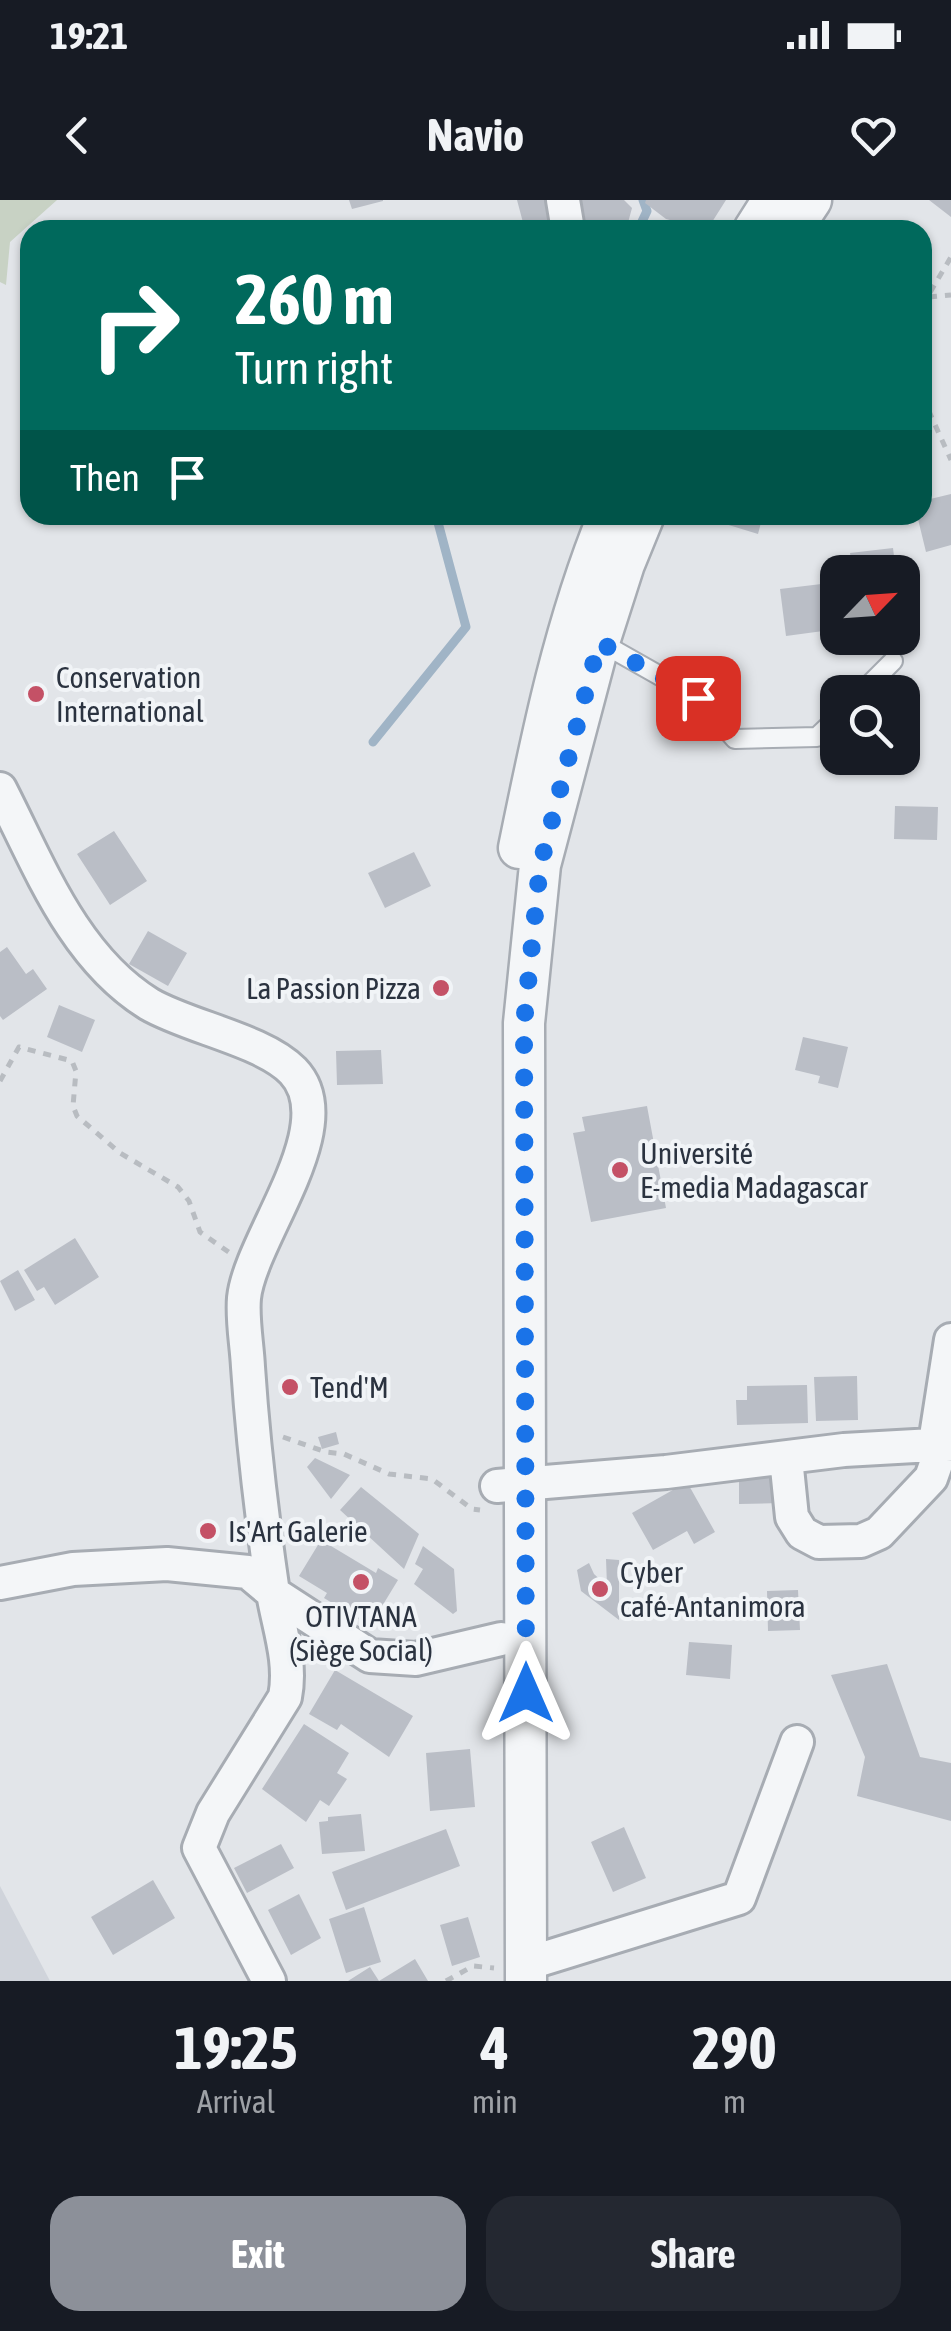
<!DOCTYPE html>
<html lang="en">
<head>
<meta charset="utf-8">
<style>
	body { margin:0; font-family:"Asap Condensed",sans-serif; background:#242831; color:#f1f3f6; height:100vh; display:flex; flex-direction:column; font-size:38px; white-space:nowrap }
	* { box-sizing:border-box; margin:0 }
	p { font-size:32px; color:#9ea1a6 }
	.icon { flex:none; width:55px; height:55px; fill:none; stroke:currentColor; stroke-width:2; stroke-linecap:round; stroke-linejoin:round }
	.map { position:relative; height:1781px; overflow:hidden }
	.panel { display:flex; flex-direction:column; background:#171b24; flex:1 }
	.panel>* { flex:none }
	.banner { position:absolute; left:20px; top:20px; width:912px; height:305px; border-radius:30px; box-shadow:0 2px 8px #0004; background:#00695c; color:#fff; overflow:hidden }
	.needle { width:65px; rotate:65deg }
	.controls { position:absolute; left:820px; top:355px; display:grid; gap:20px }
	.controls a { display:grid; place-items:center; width:100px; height:100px; border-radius:20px; background:#171b24; box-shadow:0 2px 8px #0004; font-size:50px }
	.pin { position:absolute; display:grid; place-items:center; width:85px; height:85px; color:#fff; margin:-42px; border-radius:20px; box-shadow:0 5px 15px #0006 }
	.me { position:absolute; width:110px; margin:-55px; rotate:0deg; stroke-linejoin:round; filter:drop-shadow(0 0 8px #0008) }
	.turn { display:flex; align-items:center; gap:35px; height:210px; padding:0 50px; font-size:45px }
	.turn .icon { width:130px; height:130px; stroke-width:2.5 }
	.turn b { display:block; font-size:70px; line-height:85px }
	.then { display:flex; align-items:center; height:95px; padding:0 50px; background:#0003; gap:20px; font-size:38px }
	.eta { display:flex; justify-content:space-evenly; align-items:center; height:170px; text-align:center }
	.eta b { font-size:60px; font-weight:700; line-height:70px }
	.primary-button { display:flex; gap:20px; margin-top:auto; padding:20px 50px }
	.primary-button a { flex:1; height:115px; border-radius:30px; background:#8c9099; color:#fff; font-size:40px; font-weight:700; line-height:115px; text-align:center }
	.primary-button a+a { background:#242831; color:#f1f3f6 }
	.status { display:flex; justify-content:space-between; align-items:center; height:70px; padding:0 50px; background:#171b24; direction:ltr }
	.status svg { height:28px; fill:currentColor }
	header { display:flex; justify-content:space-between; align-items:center; height:130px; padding:0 50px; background:#171b24; font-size:45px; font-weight:700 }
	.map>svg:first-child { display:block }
	.built { fill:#d0d4db }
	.green { fill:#c8d2c4 }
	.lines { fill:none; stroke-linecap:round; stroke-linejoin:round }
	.stream { stroke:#a0b4c6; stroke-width:9 }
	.building { fill:#babec6 }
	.service-casing { stroke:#a7acb3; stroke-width:22 }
	.minor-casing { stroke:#a7acb3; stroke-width:38 }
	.tertiary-casing { stroke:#a7acb3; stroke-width:45 }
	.path { stroke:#b8bcc1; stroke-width:5; stroke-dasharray:8 8; stroke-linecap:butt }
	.service { stroke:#f4f6f8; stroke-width:18 }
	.minor { stroke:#f4f6f8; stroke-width:32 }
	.tertiary { stroke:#f4f6f8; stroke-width:40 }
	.route { stroke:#1a73e8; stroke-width:18; stroke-dasharray:0 32.4 }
	.poi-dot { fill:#c45166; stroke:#f1f4f7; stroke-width:4 }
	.labels { text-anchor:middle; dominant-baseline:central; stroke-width:8; stroke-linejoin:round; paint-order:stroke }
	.poi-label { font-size:30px; fill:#2b3340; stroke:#f1f4f7; text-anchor:start }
</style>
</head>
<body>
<div class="status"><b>19:21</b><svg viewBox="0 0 49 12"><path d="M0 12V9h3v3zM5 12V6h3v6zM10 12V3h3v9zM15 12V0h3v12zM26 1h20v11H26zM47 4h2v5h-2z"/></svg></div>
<header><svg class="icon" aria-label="back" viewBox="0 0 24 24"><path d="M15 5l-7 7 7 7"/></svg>Navio<svg class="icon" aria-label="heart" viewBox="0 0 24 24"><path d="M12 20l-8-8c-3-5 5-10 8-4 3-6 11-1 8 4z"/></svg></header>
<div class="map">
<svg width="951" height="1781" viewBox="0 0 951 1781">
	<rect width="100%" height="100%" fill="#e2e5e9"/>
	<path class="built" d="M0,1686L50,1781H0Z"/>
	<path class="green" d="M0,0H57L10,42L6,85L0,82Z"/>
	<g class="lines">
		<path class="stream" d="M638,30L647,11L643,0
			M373,542L466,427L436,315"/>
	</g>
	<path class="building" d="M349,0H383V1L352,9Z
		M517,0H554L562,30H525Z
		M578,0H624L632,8L626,30H580Z
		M646,0H726L707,30L666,19L645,3Z
		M929,0H951V17Z
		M951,294V345L926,352L917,315H922V301Z
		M696,315H763L758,334Z
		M893,348L896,372H853L850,353Z
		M838,382V429L786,436L780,389Z
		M895,606L938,607L937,640L894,639Z
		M114,631L147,681L110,705L77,654Z
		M414,652L431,686L385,708L368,673Z
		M148,731L187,753L168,786L129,764Z
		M7,747L26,774L33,769L47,789L3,820L0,816V752Z
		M59,805L95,820L82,852L47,837Z
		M803,837L848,847L838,888L818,883L820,876L795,870Z
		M381,850L383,884L337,885L336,851Z
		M647,906L666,1008L591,1022L573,933L585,931L582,917Z
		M75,1038L99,1077L55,1105L44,1087L37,1091L24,1070Z
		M18,1070L35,1100L15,1111L0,1081Z
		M857,1176L858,1220L816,1221L814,1177Z
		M807,1185L808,1223L737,1225L736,1200H747V1186Z
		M336,1232L339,1244L322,1249L318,1237Z
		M315,1258L350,1275L331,1299L307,1267Z
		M779,1272L780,1303L739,1304V1273Z
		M687,1282L715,1332L694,1344L687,1331L653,1350L632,1313Z
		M361,1287L419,1334L404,1369L340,1310Z
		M321,1340L376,1373L378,1368L398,1380L370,1426L324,1398L327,1393L299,1376Z
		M423,1346L454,1369L457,1411L453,1414L414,1384L423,1369L415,1364Z
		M606,1359L619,1360V1420L581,1391L577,1370L589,1363L594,1374L607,1386Z
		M798,1390L800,1430L768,1431L767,1391Z
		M689,1442L732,1445L730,1479L686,1475Z
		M887,1464L920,1557L951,1563V1621L857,1596L865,1557L831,1475Z
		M335,1470L413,1516L389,1557L341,1524L337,1530L309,1514Z
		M304,1524L349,1553L337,1573L347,1579L329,1606L320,1600L306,1622L262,1589Z
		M470,1549L475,1607L430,1611L426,1553Z
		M361,1614L365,1651L322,1654L319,1622L328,1621V1617Z
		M624,1627L646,1678L613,1692L591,1642Z
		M446,1629L460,1666L346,1710L332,1672Z
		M281,1644L294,1668L247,1693L234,1668Z
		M153,1680L175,1718L113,1755L91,1717Z
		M299,1694L321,1738L291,1755L268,1710Z
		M364,1707L381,1762L346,1773L329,1719Z
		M468,1717L480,1757L452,1766L440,1725Z
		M415,1759L428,1781H379Z
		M370,1767L379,1781H348Z"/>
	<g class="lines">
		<defs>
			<path id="service" d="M600,442L699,498L735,539L817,537L838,517
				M862,492L893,461"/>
			<path id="minor" d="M563,0L568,30
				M0,589C39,665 73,757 149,804C188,827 263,840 293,871C345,925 250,1038 244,1098C242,1120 247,1145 248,1167C253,1242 262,1318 273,1393C279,1428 292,1462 285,1497L213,1613L199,1648L269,1781
				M786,1258L792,1317L802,1333L819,1342L861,1341L879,1333L931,1278L936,1264L935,1243L951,1140
				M497,1286L666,1272L844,1250L951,1244
				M0,1383L73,1369L167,1364L248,1372L273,1393L370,1456L416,1459L501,1439
				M526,1764L739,1698L797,1542"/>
			<path id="tertiary" d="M754,30L773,0
				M791,30L811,0
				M519,648C542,535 565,422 609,315
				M526,1781L524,823L540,665L599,442L624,364L644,315"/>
		</defs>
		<use href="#service" class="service-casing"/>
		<use href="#minor" class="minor-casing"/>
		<use href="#tertiary" class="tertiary-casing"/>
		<path class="path" d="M929,97L951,95
			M922,106L951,57
			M922,196L951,260
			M0,881L19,847L72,861L76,871L73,906L77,916L120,953L178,987L189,1001L200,1032L230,1053
			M283,1237L326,1252L344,1254L389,1274L432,1279L472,1309L480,1310
			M446,1781L473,1766L494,1768"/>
		<use href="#service" class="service"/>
		<use href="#minor" class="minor"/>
		<use href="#tertiary" class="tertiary"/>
	</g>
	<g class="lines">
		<path class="route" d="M526,1493L524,823L540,666L599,442L698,498"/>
	</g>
	<g class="poi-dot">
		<circle cx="36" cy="494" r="10"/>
		<circle cx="441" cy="788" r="10"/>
		<circle cx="620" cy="970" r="10"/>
		<circle cx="290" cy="1187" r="10"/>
		<circle cx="208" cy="1331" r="10"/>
		<circle cx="361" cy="1382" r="10"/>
		<circle cx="600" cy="1389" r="10"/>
	</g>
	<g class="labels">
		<g class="poi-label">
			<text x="56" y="477">Conservation<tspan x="56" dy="34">International</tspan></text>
			<text x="421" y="788" text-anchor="end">La Passion Pizza</text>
			<text x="640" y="953">Université<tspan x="640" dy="34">E-media Madagascar</tspan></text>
			<text x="310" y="1187">Tend'M</text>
			<text x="228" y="1331">Is'Art Galerie</text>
			<text x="620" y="1372">Cyber<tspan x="620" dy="34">café-Antanimora</tspan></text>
			<text x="361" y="1416" text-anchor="middle">OTIVTANA<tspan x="361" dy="34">(Siège Social)</tspan></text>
		</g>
	</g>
</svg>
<div class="controls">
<a><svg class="needle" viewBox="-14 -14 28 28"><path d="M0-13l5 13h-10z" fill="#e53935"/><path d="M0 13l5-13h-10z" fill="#9ea1a6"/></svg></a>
<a><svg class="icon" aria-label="search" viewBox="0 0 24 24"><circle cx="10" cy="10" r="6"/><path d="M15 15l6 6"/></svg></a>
</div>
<div class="pin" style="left:698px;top:498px;background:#d93025"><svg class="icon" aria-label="arrive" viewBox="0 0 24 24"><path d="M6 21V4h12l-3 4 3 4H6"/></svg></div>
<svg class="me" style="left:526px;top:1493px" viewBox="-20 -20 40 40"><path d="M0-17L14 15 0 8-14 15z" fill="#1a73e8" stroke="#fff" stroke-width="4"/></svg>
<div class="banner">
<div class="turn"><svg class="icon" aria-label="right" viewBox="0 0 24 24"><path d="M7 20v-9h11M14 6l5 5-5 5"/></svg><div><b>260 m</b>Turn right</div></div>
<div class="then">Then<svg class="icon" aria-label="arrive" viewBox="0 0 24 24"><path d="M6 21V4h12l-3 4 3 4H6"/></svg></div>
</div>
</div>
<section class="panel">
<div class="eta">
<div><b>19:25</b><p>Arrival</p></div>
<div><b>4</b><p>min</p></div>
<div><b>290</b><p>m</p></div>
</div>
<div class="primary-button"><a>Exit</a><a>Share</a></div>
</section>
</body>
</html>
